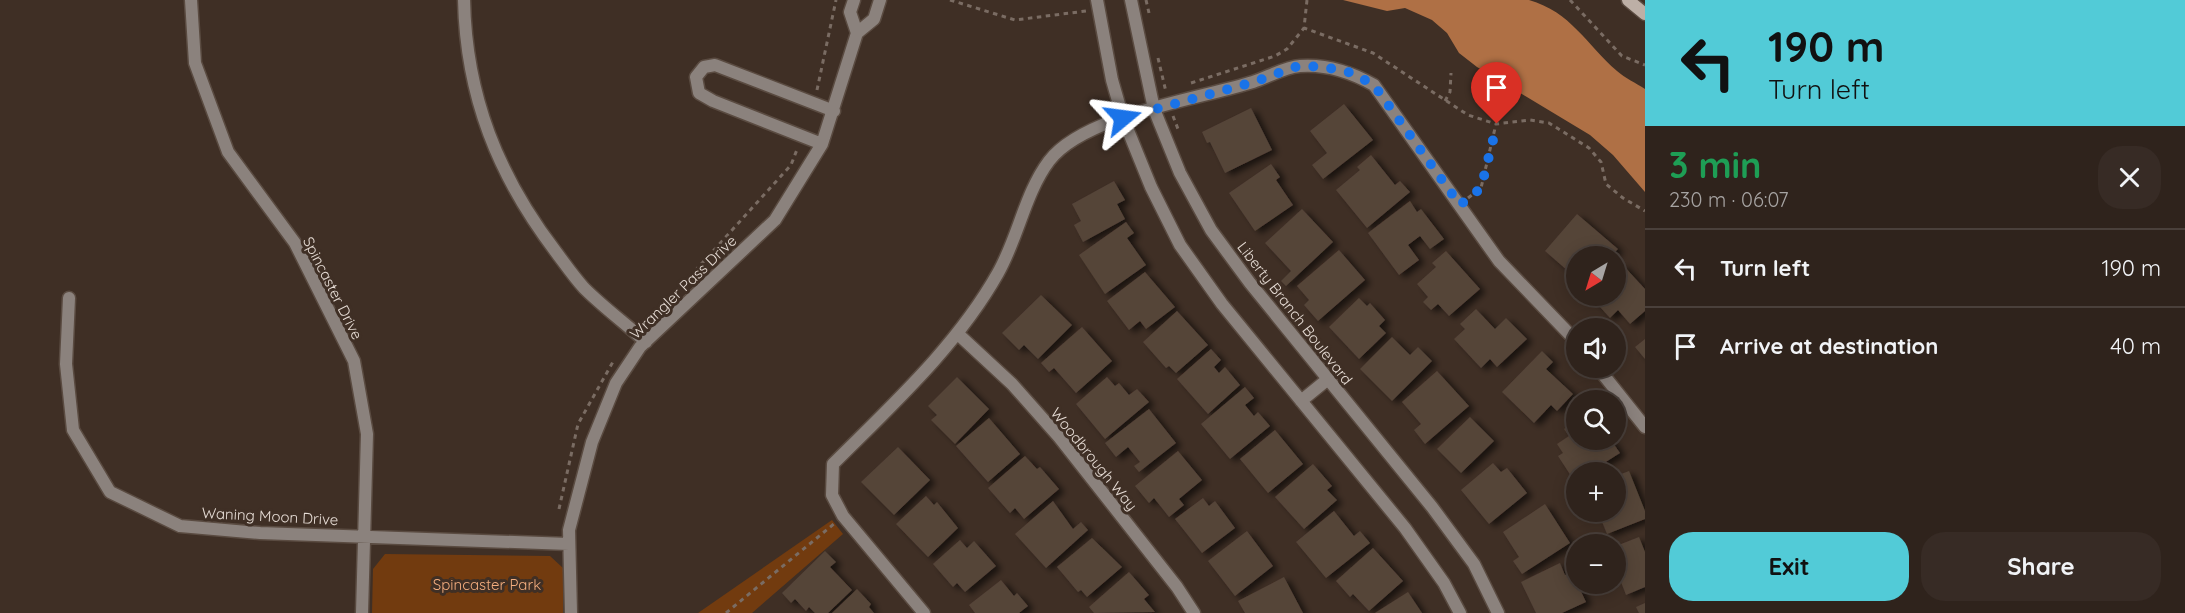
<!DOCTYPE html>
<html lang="en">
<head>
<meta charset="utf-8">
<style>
	body { margin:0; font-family:Quicksand,sans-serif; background:#372b25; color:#f1f3f6; height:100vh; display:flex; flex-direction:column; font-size:22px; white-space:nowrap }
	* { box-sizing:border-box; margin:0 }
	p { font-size:20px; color:#a7a4a3 }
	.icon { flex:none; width:33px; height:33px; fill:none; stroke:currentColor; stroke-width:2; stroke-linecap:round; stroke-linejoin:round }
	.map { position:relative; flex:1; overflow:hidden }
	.sheet { display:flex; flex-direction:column; background:#2f231c; width:540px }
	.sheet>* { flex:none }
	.guide { background:#52cbd7; color:#111; overflow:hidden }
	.needle { width:39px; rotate:218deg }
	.tools { position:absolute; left:1566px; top:246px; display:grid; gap:12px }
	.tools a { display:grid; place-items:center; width:60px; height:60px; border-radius:50%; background:#2f231c; box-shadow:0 3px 15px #0003,0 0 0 2px #4a403b; font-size:30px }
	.pin { position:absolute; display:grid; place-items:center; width:51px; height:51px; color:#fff; margin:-62px -26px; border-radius:50% 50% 50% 0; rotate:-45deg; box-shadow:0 0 6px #0007 }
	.pin .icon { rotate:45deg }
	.me { position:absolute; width:66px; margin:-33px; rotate:74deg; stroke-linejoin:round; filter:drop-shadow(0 0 4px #0008) }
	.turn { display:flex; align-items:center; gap:21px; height:126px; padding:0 24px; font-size:27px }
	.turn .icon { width:78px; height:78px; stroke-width:2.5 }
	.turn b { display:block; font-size:42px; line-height:51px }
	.round { display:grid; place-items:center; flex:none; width:63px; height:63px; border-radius:24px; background:#372b25 }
	.overview { display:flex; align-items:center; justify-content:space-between; height:102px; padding:0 24px }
	h1 { font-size:36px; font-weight:700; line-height:45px; color:#1e9e55 }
	.primary-button { display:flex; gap:12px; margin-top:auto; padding:12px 24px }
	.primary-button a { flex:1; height:69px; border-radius:24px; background:#52cbd7; color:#111; font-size:24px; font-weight:700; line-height:69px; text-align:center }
	.primary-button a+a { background:#372b25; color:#f1f3f6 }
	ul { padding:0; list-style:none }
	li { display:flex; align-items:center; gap:18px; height:78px; padding:0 24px; border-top:2px solid #4a403b }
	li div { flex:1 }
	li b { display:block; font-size:22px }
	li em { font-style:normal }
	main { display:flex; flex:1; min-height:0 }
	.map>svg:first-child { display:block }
	.green { fill:#723b0f }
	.water { fill:#af7045 }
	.building { fill:#554439; filter:url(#shadow) }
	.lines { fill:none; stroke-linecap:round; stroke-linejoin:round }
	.street-casing { stroke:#5a4b41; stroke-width:15 }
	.secondary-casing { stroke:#5a4b41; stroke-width:15 }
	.path { stroke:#7a6c63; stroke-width:3; stroke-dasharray:4.5 4.5; stroke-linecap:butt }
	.street { stroke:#8b827d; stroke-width:12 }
	.secondary { stroke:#bdafa6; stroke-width:12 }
	.route { stroke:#1a73e8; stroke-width:10; stroke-dasharray:0 18 }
	.labels { text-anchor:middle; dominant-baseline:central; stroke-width:6; stroke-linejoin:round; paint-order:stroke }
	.street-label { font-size:15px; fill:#e7ddd6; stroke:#3f2f25 }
	.park-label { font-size:15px; fill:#f5ae7f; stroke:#3f2f25 }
</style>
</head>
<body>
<main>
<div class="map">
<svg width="1645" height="613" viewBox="0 0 1645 613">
	<defs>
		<filter id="shadow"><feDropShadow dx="5.5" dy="3" stdDeviation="3" flood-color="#0009"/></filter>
	</defs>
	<rect width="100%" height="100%" fill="#3f2f25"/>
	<path class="green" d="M832,520L843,534L752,613H698Z
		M385,554L550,556L563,568V613H372L373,569Z"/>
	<path class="water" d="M1343,0H1529C1571,12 1586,44 1617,71C1625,78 1636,83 1645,89V192L1613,155L1590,135L1477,67L1459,53L1447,33L1432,20L1405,8L1387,11Z"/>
	<path class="building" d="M1344,104L1373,140L1323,179L1312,165L1327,153L1310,131Z
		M1251,108L1272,150L1225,173L1210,142L1207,143L1202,132Z
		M1371,155L1395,185L1400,181L1410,192L1367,228L1336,190L1360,170L1357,167Z
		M1271,164L1280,177L1276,180L1293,205L1255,231L1229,193Z
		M1114,181L1125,200L1117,204L1125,219L1083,242L1074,225L1081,221L1072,204Z
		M1410,201L1417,212L1421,209L1444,239L1430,249L1420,236L1408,245L1419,260L1399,275L1368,233Z
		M1302,209L1333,242L1286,286L1281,281L1291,271L1265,243Z
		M1577,214L1618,249L1611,256H1576V278L1545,251Z
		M1126,222L1134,233L1127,238L1146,265L1105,294L1079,255Z
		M1339,250L1365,280L1318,321L1304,305L1309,300L1297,286Z
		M1446,251L1480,289L1449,316L1438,304L1431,310L1423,302L1428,297L1417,284L1436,267L1432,263Z
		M1622,264L1645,289V311L1630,324L1618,310L1610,318L1590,296H1616V270Z
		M1145,272L1175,307L1146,329L1140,321L1129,330L1107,301Z
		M1041,295L1072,325L1038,359L1024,345L1019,350L1002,333Z
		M1359,298L1367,306L1370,303L1385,320L1379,326L1386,333L1359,359L1329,327Z
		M1476,309L1495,329L1506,318L1527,339L1497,367L1490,359L1481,368L1454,339L1465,329L1460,324Z
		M1177,311L1208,345L1176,373L1169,366L1166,368L1143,342Z
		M1082,327L1112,361L1076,393L1054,368L1049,372L1041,363Z
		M1392,337L1410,355L1418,347L1432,361L1392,401L1360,369Z
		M1645,339V359L1635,347Z
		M1211,349L1221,360L1214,367L1219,373L1225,367L1240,385L1208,414L1177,379Z
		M1542,351L1553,362L1546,369L1573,394L1557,411L1551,405L1534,423L1502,392Z
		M1437,371L1469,406L1425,444L1414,430L1421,424L1402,402Z
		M957,377L989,409L955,444L931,420L937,415L928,406Z
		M1107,377L1115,386L1119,383L1129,395L1137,389L1149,402L1105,439L1076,404Z
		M1245,387L1254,398L1245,405L1254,416L1258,412L1270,426L1230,459L1201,424Z
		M1149,409L1176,443L1139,472L1134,466L1140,462L1128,447L1116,457L1105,443Z
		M1470,417L1494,441L1461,473L1437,449Z
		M989,418L1020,454L988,482L956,446Z
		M1576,420V440H1611L1620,453L1590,472H1576L1575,482L1558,456L1563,453L1557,444L1569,436L1564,429Z
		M1275,430L1303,464L1268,493L1240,459Z
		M898,447L930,480L894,515L861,482Z
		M1178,451L1202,480L1179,499L1184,505L1169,517L1154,498L1149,503L1135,486Z
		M1025,456L1037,469L1040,467L1059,489L1024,519L1015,508L1010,513L988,488Z
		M1493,463L1501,472L1507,468L1527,493L1489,524L1461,490Z
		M1313,464L1332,486L1327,490L1337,500L1304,529L1275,497Z
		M1629,471L1645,511V519L1607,534L1598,512H1616V476Z
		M926,496L934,505L937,502L958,528L928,557L896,524Z
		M1203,498L1209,506L1215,501L1235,528L1202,553L1175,519Z
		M1053,501L1073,529L1081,522L1088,530L1046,568L1015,534Z
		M1545,504L1570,543L1522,574L1513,561L1519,557L1503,532Z
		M1334,511L1354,536L1360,531L1370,543L1326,578L1296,542Z
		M1247,531L1273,566L1235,596L1208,561Z
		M1639,537L1645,552V587L1626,595L1616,569V546Z
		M1092,538L1122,567L1087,597L1081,590L1078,592L1057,567Z
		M960,540L967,548L974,541L996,566L965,592L957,583L953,587L933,564Z
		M1373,548L1403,581L1369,611L1353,594L1350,597L1336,581Z
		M825,551L836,562L830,567L852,590L828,613H815L809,607L806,611L795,599L791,603L782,593Z
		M1560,563L1565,575L1572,572L1586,602L1562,613H1536L1521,582Z
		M1129,572L1149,595L1144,599L1155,612L1094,613L1089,607Z
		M1284,577L1303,613H1245L1238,601Z
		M1001,580L1014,596L1017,593L1028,606L1019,613H975L969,605Z
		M857,589L871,604L869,607L874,613H832Z
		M1408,592L1422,613H1375Z
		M1645,603V613H1639L1636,607Z"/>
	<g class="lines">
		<defs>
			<path id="street" d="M191,0L195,63L228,152L295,243L354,361L367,434L362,613
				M464,0C466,96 498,176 556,252C565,264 574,277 584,288C603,307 626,324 646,342
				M854,0L850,12L857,33
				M1097,0L1112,80L1123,118L1151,187L1180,245L1222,304L1405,528L1444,583L1460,613
				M1131,0L1154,109L1180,173L1211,230L1250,283L1432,507L1474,564L1498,613
				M822,144L713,101L699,93L696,77L704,67L715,65L834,111
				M69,298L66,364L73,430L110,492L180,526L260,533L569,544
				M958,334L1012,384L1059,437L1177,587L1194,613
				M1598,368L1645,427
				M1301,401L1328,379
				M571,613L569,530L592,442L616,383L640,347L775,220L822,144L857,33L874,19L880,0
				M924,613L843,516L832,495L833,464C892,405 957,346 998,273C1018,238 1025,193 1049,161C1084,115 1199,99 1253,82C1268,77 1285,67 1300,66C1327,64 1351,72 1374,85L1499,261L1576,341"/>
			<path id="secondary" d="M1628,0L1645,14"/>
		</defs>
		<use href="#street" class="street-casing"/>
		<use href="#secondary" class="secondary-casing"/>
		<path class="path" d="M950,0L1015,20L1086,11
			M1146,0L1149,13
			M1307,0L1304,28L1373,53L1468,115L1496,124L1530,120L1549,123L1589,148L1601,162L1606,184L1623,198L1645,211
			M1570,0L1622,56L1645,65
			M1158,58L1166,92
			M1191,83L1275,56L1287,49L1304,28
			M817,90L836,0
			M1445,101L1450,92L1451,73
			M1173,116L1178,129
			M1468,198L1481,188L1496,124
			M665,304L791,165L798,147
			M559,509L578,424L614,360
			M726,613L835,523"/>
		<use href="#street" class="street"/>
		<use href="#secondary" class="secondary"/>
	</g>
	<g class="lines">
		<path class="route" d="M1123,118L1254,82L1298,66L1324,67L1352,73L1374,85L1460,205L1481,188L1497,124"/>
	</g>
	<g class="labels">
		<g class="street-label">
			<text transform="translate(683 287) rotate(-44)">Wrangler Pass Drive</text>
			<text transform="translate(333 288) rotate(63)">Spincaster Drive</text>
			<text transform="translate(1295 313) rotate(52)">Liberty Branch Boulevard</text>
			<text transform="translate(1094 459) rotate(51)">Woodbrough Way</text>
			<text transform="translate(270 516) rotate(3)">Waning Moon Drive</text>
		</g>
		<g class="park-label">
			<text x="487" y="584">Spincaster Park</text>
		</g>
	</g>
</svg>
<div class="tools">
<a><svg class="needle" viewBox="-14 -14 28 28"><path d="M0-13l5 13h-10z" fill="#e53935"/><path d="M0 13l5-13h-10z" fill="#a7a4a3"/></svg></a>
<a><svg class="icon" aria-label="sound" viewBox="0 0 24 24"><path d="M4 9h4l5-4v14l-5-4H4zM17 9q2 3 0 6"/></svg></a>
<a><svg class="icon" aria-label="search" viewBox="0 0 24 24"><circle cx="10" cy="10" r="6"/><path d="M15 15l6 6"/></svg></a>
<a>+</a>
<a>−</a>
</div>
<div class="pin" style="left:1497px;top:124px;background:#d93025"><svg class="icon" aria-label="arrive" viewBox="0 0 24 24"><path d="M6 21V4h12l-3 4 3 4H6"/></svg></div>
<svg class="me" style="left:1123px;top:118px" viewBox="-20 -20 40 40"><path d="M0-17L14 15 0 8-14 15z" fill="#1a73e8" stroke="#fff" stroke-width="4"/></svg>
</div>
<section class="sheet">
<div class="guide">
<div class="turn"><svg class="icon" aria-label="left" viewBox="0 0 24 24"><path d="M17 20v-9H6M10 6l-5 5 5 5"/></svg><div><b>190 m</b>Turn left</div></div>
</div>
<div class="overview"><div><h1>3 min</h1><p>230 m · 06:07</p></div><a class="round"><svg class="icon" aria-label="close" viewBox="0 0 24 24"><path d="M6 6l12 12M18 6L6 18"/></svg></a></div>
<ul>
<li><svg class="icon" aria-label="left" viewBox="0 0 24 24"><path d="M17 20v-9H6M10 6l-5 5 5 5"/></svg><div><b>Turn left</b></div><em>190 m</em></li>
<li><svg class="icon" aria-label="arrive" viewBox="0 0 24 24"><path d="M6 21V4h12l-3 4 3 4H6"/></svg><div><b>Arrive at destination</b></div><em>40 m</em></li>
</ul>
<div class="primary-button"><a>Exit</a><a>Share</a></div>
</section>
</main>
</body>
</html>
